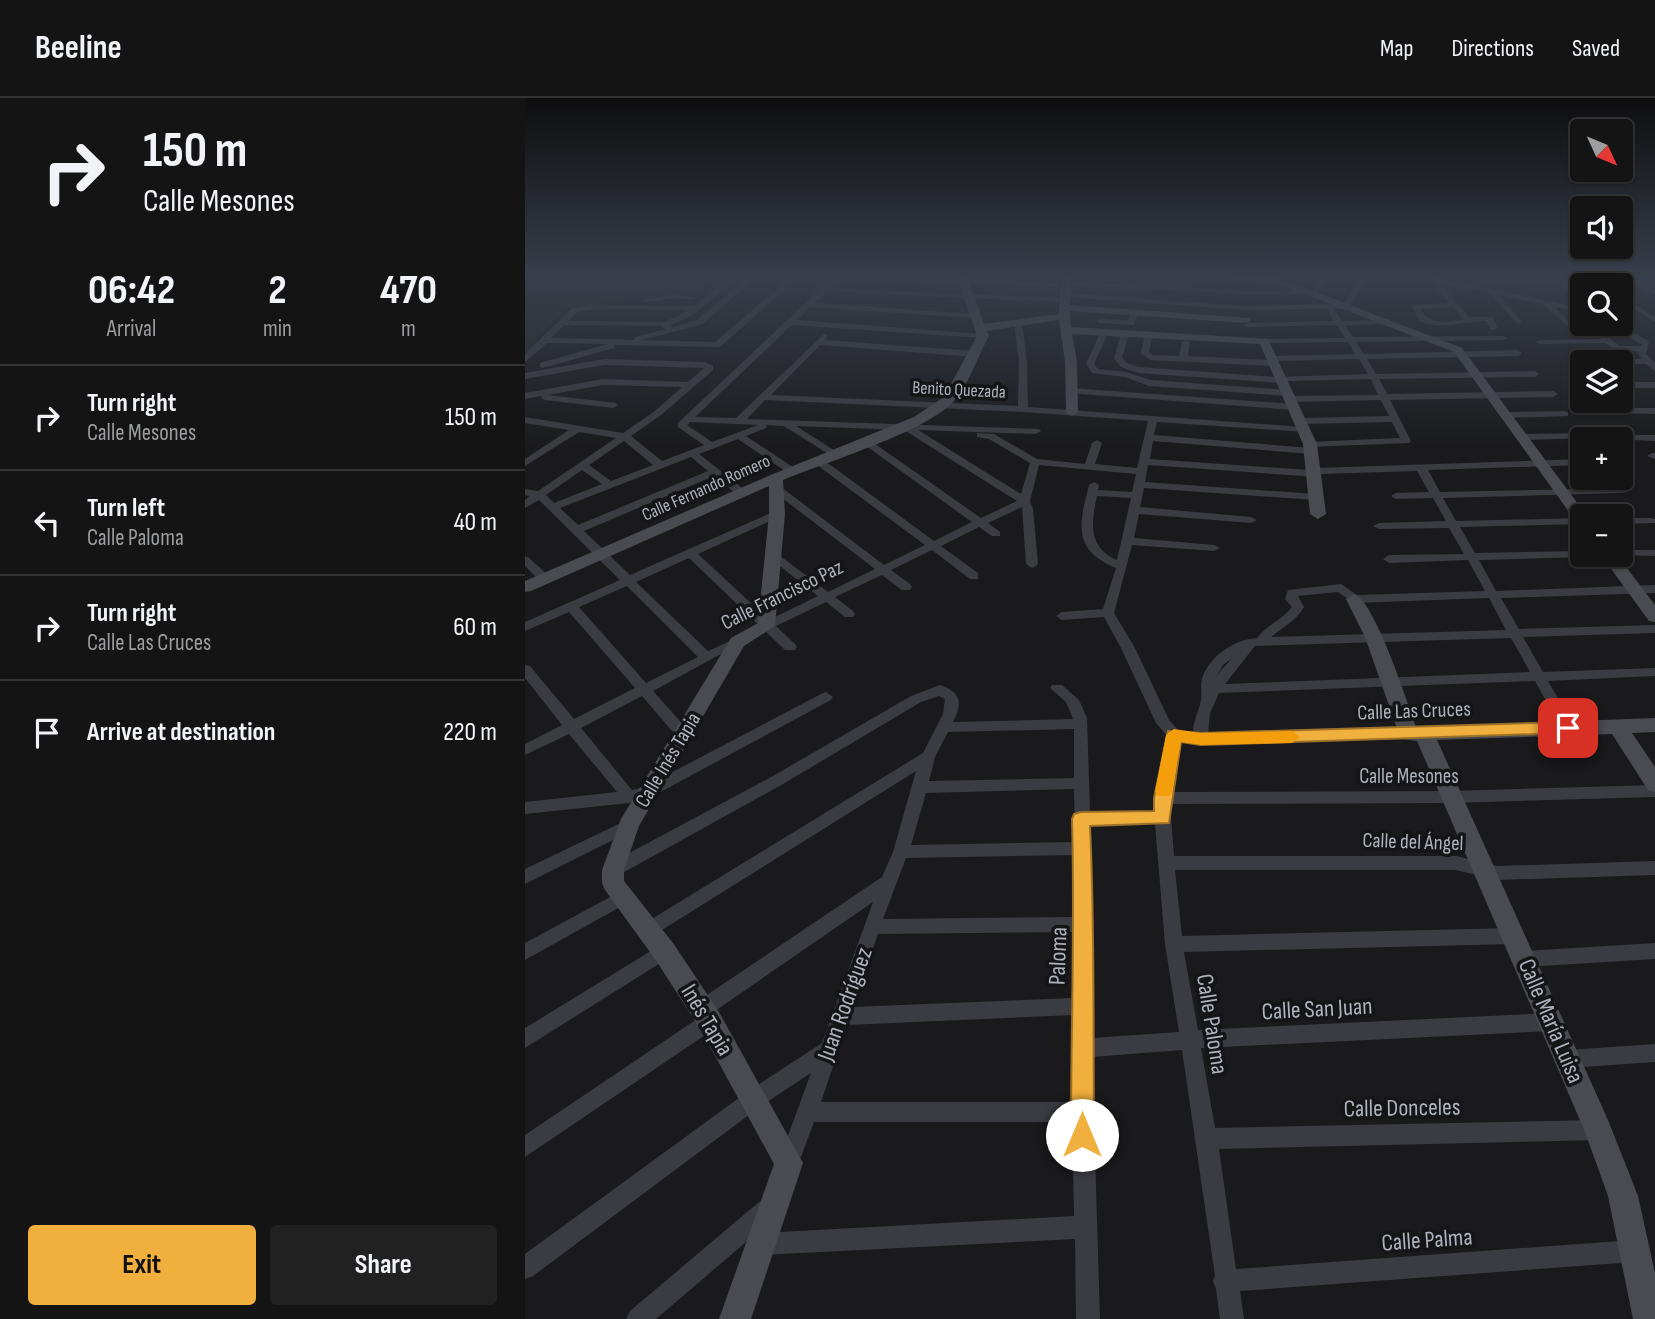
<!DOCTYPE html>
<html lang="en">
<head>
<meta charset="utf-8">
<style>
	body { margin:0; font-family:"Sofia Sans Condensed",sans-serif; background:#212122; color:#f1f3f6; height:100vh; display:flex; flex-direction:column; font-size:26px; white-space:nowrap }
	* { box-sizing:border-box; margin:0 }
	p { font-size:23px; color:#9d9ea0 }
	.icon { flex:none; width:38px; height:38px; fill:none; stroke:currentColor; stroke-width:2; stroke-linecap:round; stroke-linejoin:round }
	.map { position:relative; flex:1; overflow:hidden }
	.sheet { display:flex; flex-direction:column; background:#141415; width:525px }
	.sheet>* { flex:none }
	.guide { background:#141415; color:#f1f3f6; overflow:hidden }
	.needle { width:46px; rotate:134deg }
	.fabs { position:absolute; left:1045px; top:21px; display:grid; gap:14px }
	.fabs a { display:grid; place-items:center; width:63px; height:63px; border-radius:7px; background:#141415; box-shadow:0 2px 5px #0004,0 0 0 2px #333334; font-size:35px }
	.pin { position:absolute; display:grid; place-items:center; width:60px; height:60px; color:#fff; margin:-30px; border-radius:14px; box-shadow:0 4px 10px #0006 }
	.me { position:absolute; width:77px; margin:-38px; rotate:0deg; stroke-linejoin:round; filter:drop-shadow(0 0 5px #0008) }
	.turn { display:flex; align-items:center; gap:24px; height:147px; padding:0 28px; font-size:32px }
	.turn .icon { width:91px; height:91px; stroke-width:2.5 }
	.turn b { display:block; font-size:49px; line-height:60px }
	.eta { display:flex; justify-content:space-evenly; align-items:center; height:119px; text-align:center }
	.eta b { font-size:42px; font-weight:700; line-height:49px }
	.action { display:flex; gap:14px; margin-top:auto; padding:14px 28px }
	.action a { flex:1; height:80px; border-radius:7px; background:#f1af3d; color:#111; font-size:28px; font-weight:700; line-height:80px; text-align:center }
	.action a+a { background:#212122; color:#f1f3f6 }
	ul { padding:0; list-style:none }
	li { display:flex; align-items:center; gap:21px; height:105px; padding:0 28px; border-top:2px solid #333334 }
	li div { flex:1 }
	li b { display:block; font-size:26px }
	li em { font-style:normal }
	header { display:flex; align-items:center; gap:42px; box-sizing:border-box; height:98px; padding:0 35px; background:#141415; border-bottom:2px solid #333334 }
	header strong { font-size:33px }
	nav { display:flex; gap:38px; margin-inline-start:auto; font-size:24px }
	main { display:flex; flex:1; min-height:0 }
	.map>svg:first-child { display:block }
	.green { fill:#202821 }
	.lines { fill:none; stroke-linecap:round; stroke-linejoin:round }
	.street { fill:#3b3c41; fill-rule:evenodd }
	.secondary { fill:#494b51; fill-rule:evenodd }
	.route { fill:#f1af3d; stroke:#9d7228; stroke-width:2 }
	.slow { fill:#f59e0b }
	.labels { text-anchor:middle; dominant-baseline:central; stroke-width:7; stroke-linejoin:round; paint-order:stroke }
	.far-street-label { font-size:18px; fill:#adb2bc; stroke:#151517 }
	.street-label { font-size:21px; fill:#adb2bc; stroke:#151517 }
	.near-street-label { font-size:24px; fill:#adb2bc; stroke:#151517 }
</style>
</head>
<body>
<header>
<strong>Beeline</strong>
<nav><a>Map</a><a>Directions</a><a>Saved</a></nav>
</header>
<main>
<section class="sheet">
<div class="guide">
<div class="turn"><svg class="icon" aria-label="right" viewBox="0 0 24 24"><path d="M7 20v-9h11M14 6l5 5-5 5"/></svg><div><b>150 m</b>Calle Mesones</div></div>
</div>
<div class="eta">
<div><b>06:42</b><p>Arrival</p></div>
<div><b>2</b><p>min</p></div>
<div><b>470</b><p>m</p></div>
</div>
<ul>
<li><svg class="icon" aria-label="right" viewBox="0 0 24 24"><path d="M7 20v-9h11M14 6l5 5-5 5"/></svg><div><b>Turn right</b><p>Calle Mesones</p></div><em>150 m</em></li>
<li><svg class="icon" aria-label="left" viewBox="0 0 24 24"><path d="M17 20v-9H6M10 6l-5 5 5 5"/></svg><div><b>Turn left</b><p>Calle Paloma</p></div><em>40 m</em></li>
<li><svg class="icon" aria-label="right" viewBox="0 0 24 24"><path d="M7 20v-9h11M14 6l5 5-5 5"/></svg><div><b>Turn right</b><p>Calle Las Cruces</p></div><em>60 m</em></li>
<li><svg class="icon" aria-label="arrive" viewBox="0 0 24 24"><path d="M6 21V4h12l-3 4 3 4H6"/></svg><div><b>Arrive at destination</b></div><em>220 m</em></li>
</ul>
<div class="action"><a>Exit</a><a>Share</a></div>
</section>
<div class="map">
<svg width="1130" height="1221" viewBox="0 0 1130 1221">
	<rect width="100%" height="100%" fill="#1a1a1c"/>
	<path class="green" d="M0,179H174L172,184L180,187L169,194L43,210L13,239L11,245L0,256Z"/>
	<g class="lines">
		<path class="street" d="M205,179H213L168,217L146,227L148,229L172,222L223,179H231L178,226L117,242L190,244L266,179H274L195,249L89,247V250L18,270L15,269V265L83,246L22,245L0,264V256L47,210L71,207L169,208ZM71,211L164,212L140,224L44,223L52,214ZM39,227L136,228L141,231L110,239V242L26,240Z
			M308,179H316L306,190L533,200L537,202L533,204L301,194L290,205L449,216L453,218L449,220L285,209L272,222L458,236L462,238L458,240L267,227L170,319L211,320L299,236L303,238L300,242L449,253L453,256L449,259L295,247L246,297L493,308L494,263L489,224L493,222L497,224L502,263L503,309L778,329L781,330V334L632,324L629,337L785,350L790,353L785,356L628,343L625,361L785,372L790,370L1057,361V367L903,372L915,394L1102,390V394L1098,395L918,400L931,423L1057,420V426L935,429L950,455L1057,453V457H1062L1057,459L954,462L971,493L1130,487V495L976,500L994,531L1130,527V535L998,539L1018,574L1130,570V578L1023,583L1050,630L1048,634H1038L1010,583L694,595L685,615L683,636L884,631L891,636L884,641L676,646L655,643L647,694L926,693L1130,687V699L926,705L645,706L649,758H931L972,768L1130,763V777L972,782L931,772H650L657,838L988,830L994,833L997,838L994,843L988,846L659,854L673,932L1027,915L1034,918L1036,924L1034,930L1027,933L676,950L690,1030L1073,1022L1080,1025L1083,1032L1080,1039L1073,1042L694,1051L711,1171L1109,1142L1117,1145L1120,1153L1117,1161L1109,1164L715,1193L719,1221H695L691,1191L688,1183L690,1178L657,952L567,959L575,1221H551L550,1141L236,1157L228,1154L225,1146L228,1138L131,1221H101L105,1213L234,1104L242,1101L250,1104L253,1112L250,1120L228,1138L236,1135L549,1118L547,1024H289L271,1072L264,1076L257,1072L253,1065L286,975L236,1008L8,1178L0,1181V1156L222,994L297,945L348,804L187,915L192,917L194,923L192,929L0,1059V1037L175,919L170,917L168,911L170,905L357,779L368,754L391,673L129,837L123,840L117,837L114,832L117,827L398,655L418,616L420,601L414,598L396,604L258,686L94,777L88,779L82,777L80,772L82,767L248,678L386,598L415,587C436,594 438,605 428,624L548,621L541,604L525,590L527,587H537L554,602L562,620L565,715L629,714L642,638L631,625L596,550L579,519L537,522L531,518L537,514L578,511L591,470C547,452 554,426 564,387L569,384L574,387L573,392L607,394L611,376L514,367L505,403L508,411L513,466L511,468L507,470L501,466L497,409L463,425L475,434V438H467L454,429L416,448L453,475V481H445L407,452L366,472L385,486L387,489L385,492H377L357,477L310,499L328,513L330,516L328,519H320L301,504L251,528L270,546L272,549L270,552H260L164,460L111,484L183,553L212,540L218,544L128,593L163,632L165,636L163,640H153L117,598L56,630L107,692L119,689L296,596L301,594L308,599L306,602L128,698L104,705L0,716V704L92,694L44,636L0,657V646L37,627L0,580V567L5,568L49,621L110,590L44,514L0,533V524L95,482L14,402L0,410V402L5,398L0,397V391L13,393L91,340L54,334L0,368V361L44,332L0,325V319L98,335L130,313L157,289L78,287L23,297L91,305L93,307L88,310L20,302L17,301L16,298L0,301V295L78,281L163,284L179,270L79,267L0,281V275L79,261L180,264L188,268V272L136,317L106,338L137,363L179,347L153,329V325ZM240,302L498,314L623,323L612,370L570,366L577,345L572,342L567,345L560,366L512,361L469,336L452,335V339L464,341L505,365L496,396L393,332L511,336L516,333L514,331L222,321ZM165,324L233,327L187,344L162,327ZM242,327L259,328L308,359L312,358V354L271,328L379,332L492,403L456,420L343,341H337V345L447,424L409,443L296,360H288V364L400,447L359,467L256,389H248V393L350,471L303,494L250,454H242V458L293,498L244,522L173,456L256,418V414H248L105,477L59,433L189,378L213,397H221V393L174,356L213,341L263,375H271V371L221,338L241,330ZM99,343L128,367L86,383L64,367ZM166,359L183,373L53,427L35,410ZM623,367L791,379L796,376L892,373L904,394L871,395L866,398L871,401L908,400L921,423L854,425L848,428L854,431L924,430L939,456L864,457L858,461L864,465L943,462L960,493L832,497L816,486L763,492L760,501L767,509C757,522 742,527 732,540C710,541 683,559 677,581C675,588 677,596 676,602C674,614 668,622 668,635L653,632L644,622L610,550L589,515L607,447L689,453L695,450L689,447L609,440L614,416L726,425L732,422L726,419L615,409L619,390L791,402L796,399L791,396L620,384ZM57,372L77,386L29,405L21,397ZM572,398L606,400L592,462C563,450 566,425 572,398ZM102,488L173,559L121,585L54,509ZM813,494L829,505L964,500L981,532L746,539C758,529 771,523 779,509L773,498ZM986,540L1005,574L700,586L730,548ZM707,560L693,576L691,579L698,567ZM549,631V680L404,683L410,659L423,634ZM549,691L550,744L386,747L401,695ZM630,726L640,846L654,934L567,940L565,727ZM550,757V819L358,821L381,760ZM550,834L549,900L328,909L353,836ZM549,917L547,1004H296L322,927Z
			M353,179L435,183L438,181L532,185L536,187L532,189L441,185L438,187Z
			M660,179H738L751,182L747,184Z
			M797,179H804L789,198H783V194Z
			M836,179H843L823,210L809,211L817,223L862,222L866,224L862,226L820,227L828,239L978,238L982,240L978,242L831,244L839,256L993,252L997,255L993,258L842,261L851,276L1010,273L1014,276L1010,279L854,281L862,296L1028,293L1033,296L1028,299L865,302L886,343L884,345L785,349L782,348V344L875,340L867,324L776,326L771,323L776,320L864,318L856,302L765,304L760,301L765,298L853,297L846,281L761,283L757,285L613,275L596,269L589,260L596,236L600,234L604,236L597,260L602,265L614,269L752,279L843,276L834,261L752,263V267L749,268L625,262L616,255L620,237L624,235L628,237L624,254L627,257L654,258L657,244L661,242L665,244L663,258L744,262L747,258L830,256L823,244L739,245L735,243L739,241L820,240L812,227L722,229L718,227L722,225L809,223L802,211L720,212L541,199L537,197L541,195L720,208L818,206Z
			M894,179H910L1057,210V214L1030,209L1047,227L1043,229L1019,207L974,197L997,224L993,226L964,195L915,185L944,219H967L973,230L966,232L961,223C938,223 918,233 894,223L887,207L924,205L906,183ZM928,209L938,221C922,226 904,226 895,211Z
			M1027,179H1035L1057,200V206L1032,185L957,186L953,184L957,182L1028,181Z
			M1052,179L1113,182L1130,192V197L1111,186Z
			M548,183L724,193L779,192L783,194L779,196L724,197L545,187L544,185Z
			M151,196L171,200L167,202L151,200L120,204L116,202Z
			M1096,198L1130,219V224L1096,203Z
			M606,213L613,215L609,227L575,225L571,223L575,221L603,222Z
			M579,233L583,235L569,266L573,271L601,274L625,282L763,292L768,295L763,298L624,288L600,279L567,275L561,266L575,235Z
			M1094,233L1109,235L1124,243L1121,256L1130,265V273L1121,266H1096V264H1088L1092,261H1117L1113,256L1114,253H1093L1080,245L1015,246L1011,244L1015,242L1075,241L1081,236ZM1090,238L1103,239L1117,246L1116,248H1095L1085,241Z
			M1096,284H1130V290H1096Z
			M545,290L769,306L774,309L769,312L542,295V291Z
			M1085,310H1130V316L1082,315V311Z
			M1040,313L1043,314V318L981,320L976,317L981,314Z
			M1061,335L1066,338L1064,340L997,342L992,339L997,336Z
			M1112,337H1130V343L1109,342V338Z
			M1127,355H1130V361L1122,358Z
			M1096,420H1126L1130,421V425L1096,426Z
			M1096,452H1130V458L1092,457H1096Z
			M0,458L4,460L24,478L26,481L24,484H16L0,468Z
			M104,721L110,723L112,727L110,731L0,786V771Z
			M98,792L104,794L106,799L104,804L0,862V845Z
			M139,845L145,847L148,853L145,859L0,950V930Z
			M1130,845V861L1000,869L994,867L991,861L994,855L1000,853Z
			M1130,946V964L1043,970L1036,968L1033,961L1036,954L1043,952Z"/>
		<path class="secondary" d="M432,179H442L459,226L534,216L536,179H546L545,207L725,220V224L721,225L545,213L546,229L743,241L792,346L801,416L793,421L785,416L778,346L735,246L547,236L552,264L553,314L547,318L541,314L540,264L534,222L462,233L464,238C454,256 442,290 428,304C398,335 301,364 258,382L260,416L250,528L219,548L114,728L99,772V783L148,845L194,914L278,1065L226,1221H194L249,1066L176,932L130,861L80,792L77,785V772L96,721L206,540L233,525L244,416V388L6,493L0,494V483L248,376L389,319L419,299L452,238Z
			M736,179H752L937,250L1062,418H1057V427L1052,425L929,254Z
			M1076,457H1092L1130,507V524L1124,523Z
			M829,496C849,501 883,606 891,629L1130,620V634L1107,635L1130,669V694L1123,692L1087,636L912,642L1083,1022L1113,1098L1130,1175V1221H1108L1083,1098L1060,1034L892,643L877,641L874,636L840,539L821,501Z"/>
	</g>
	<linearGradient id="sky" x2="0" y2="1"><stop stop-color="#0e0e0f"/><stop offset="0.51" stop-color="#383e4b"/><stop offset="1" stop-color="#383e4b" stop-opacity="0"/></linearGradient>
	<rect width="1130" height="350" fill="url(#sky)"/>
	<path class="route" d="M1043,624L1051,630L1043,635L676,647L656,644L644,725L565,728C570,831 568,934 569,1037L566,1045L557,1049L549,1045L546,1037C546,931 550,826 547,721L549,716L556,714L629,713V700L643,633L676,635Z"/>
	<path class="slow" d="M649,631L676,635L767,633L775,639L767,645L676,647L656,644L647,694L645,698H633L630,694L641,637Z"/>
	<g class="labels">
		<g class="far-street-label">
			<text transform="translate(434 292) rotate(3)">Benito Quezada</text>
			<text transform="translate(181 390) rotate(-24)">Calle Fernando Romero</text>
		</g>
		<g class="street-label">
			<text transform="translate(257 497) rotate(-26)">Calle Francisco Paz</text>
			<text transform="translate(889 613) rotate(-2)">Calle Las Cruces</text>
			<text transform="translate(143 662) rotate(-59)">Calle Inés Tapia</text>
			<text x="884" y="678">Calle Mesones</text>
			<text transform="translate(888 744) rotate(2)">Calle del Ángel</text>
		</g>
		<g class="near-street-label">
			<text transform="translate(533 858) rotate(-88)">Paloma</text>
			<text transform="translate(320 906) rotate(-70)">Juan Rodríguez</text>
			<text transform="translate(792 911) rotate(-3)">Calle San Juan</text>
			<text transform="translate(182 922) rotate(59)">Inés Tapia</text>
			<text transform="translate(1026 923) rotate(67)">Calle María Luisa</text>
			<text transform="translate(687 926) rotate(81)">Calle Paloma</text>
			<text transform="translate(877 1010) rotate(-1)">Calle Donceles</text>
			<text transform="translate(902 1142) rotate(-4)">Calle Palma</text>
		</g>
	</g>
</svg>
<div class="fabs">
<a><svg class="needle" viewBox="-14 -14 28 28"><path d="M0-13l5 13h-10z" fill="#e53935"/><path d="M0 13l5-13h-10z" fill="#9d9ea0"/></svg></a>
<a><svg class="icon" aria-label="sound" viewBox="0 0 24 24"><path d="M4 9h4l5-4v14l-5-4H4zM17 9q2 3 0 6"/></svg></a>
<a><svg class="icon" aria-label="search" viewBox="0 0 24 24"><circle cx="10" cy="10" r="6"/><path d="M15 15l6 6"/></svg></a>
<a><svg class="icon" aria-label="layers" viewBox="0 0 24 24"><path d="M12 4l9 5-9 5-9-5zM3 14l9 5 9-5"/></svg></a>
<a>+</a>
<a>−</a>
</div>
<div class="pin" style="left:1043px;top:630px;background:#d93025"><svg class="icon" aria-label="arrive" viewBox="0 0 24 24"><path d="M6 21V4h12l-3 4 3 4H6"/></svg></div>
<svg class="me" style="left:557px;top:1037px" viewBox="-20 -20 40 40"><circle r="19" fill="#fff"/><path d="M0-13L10 11 0 6-10 11z" fill="#f1af3d"/></svg>
</div>
</main>
</body>
</html>
